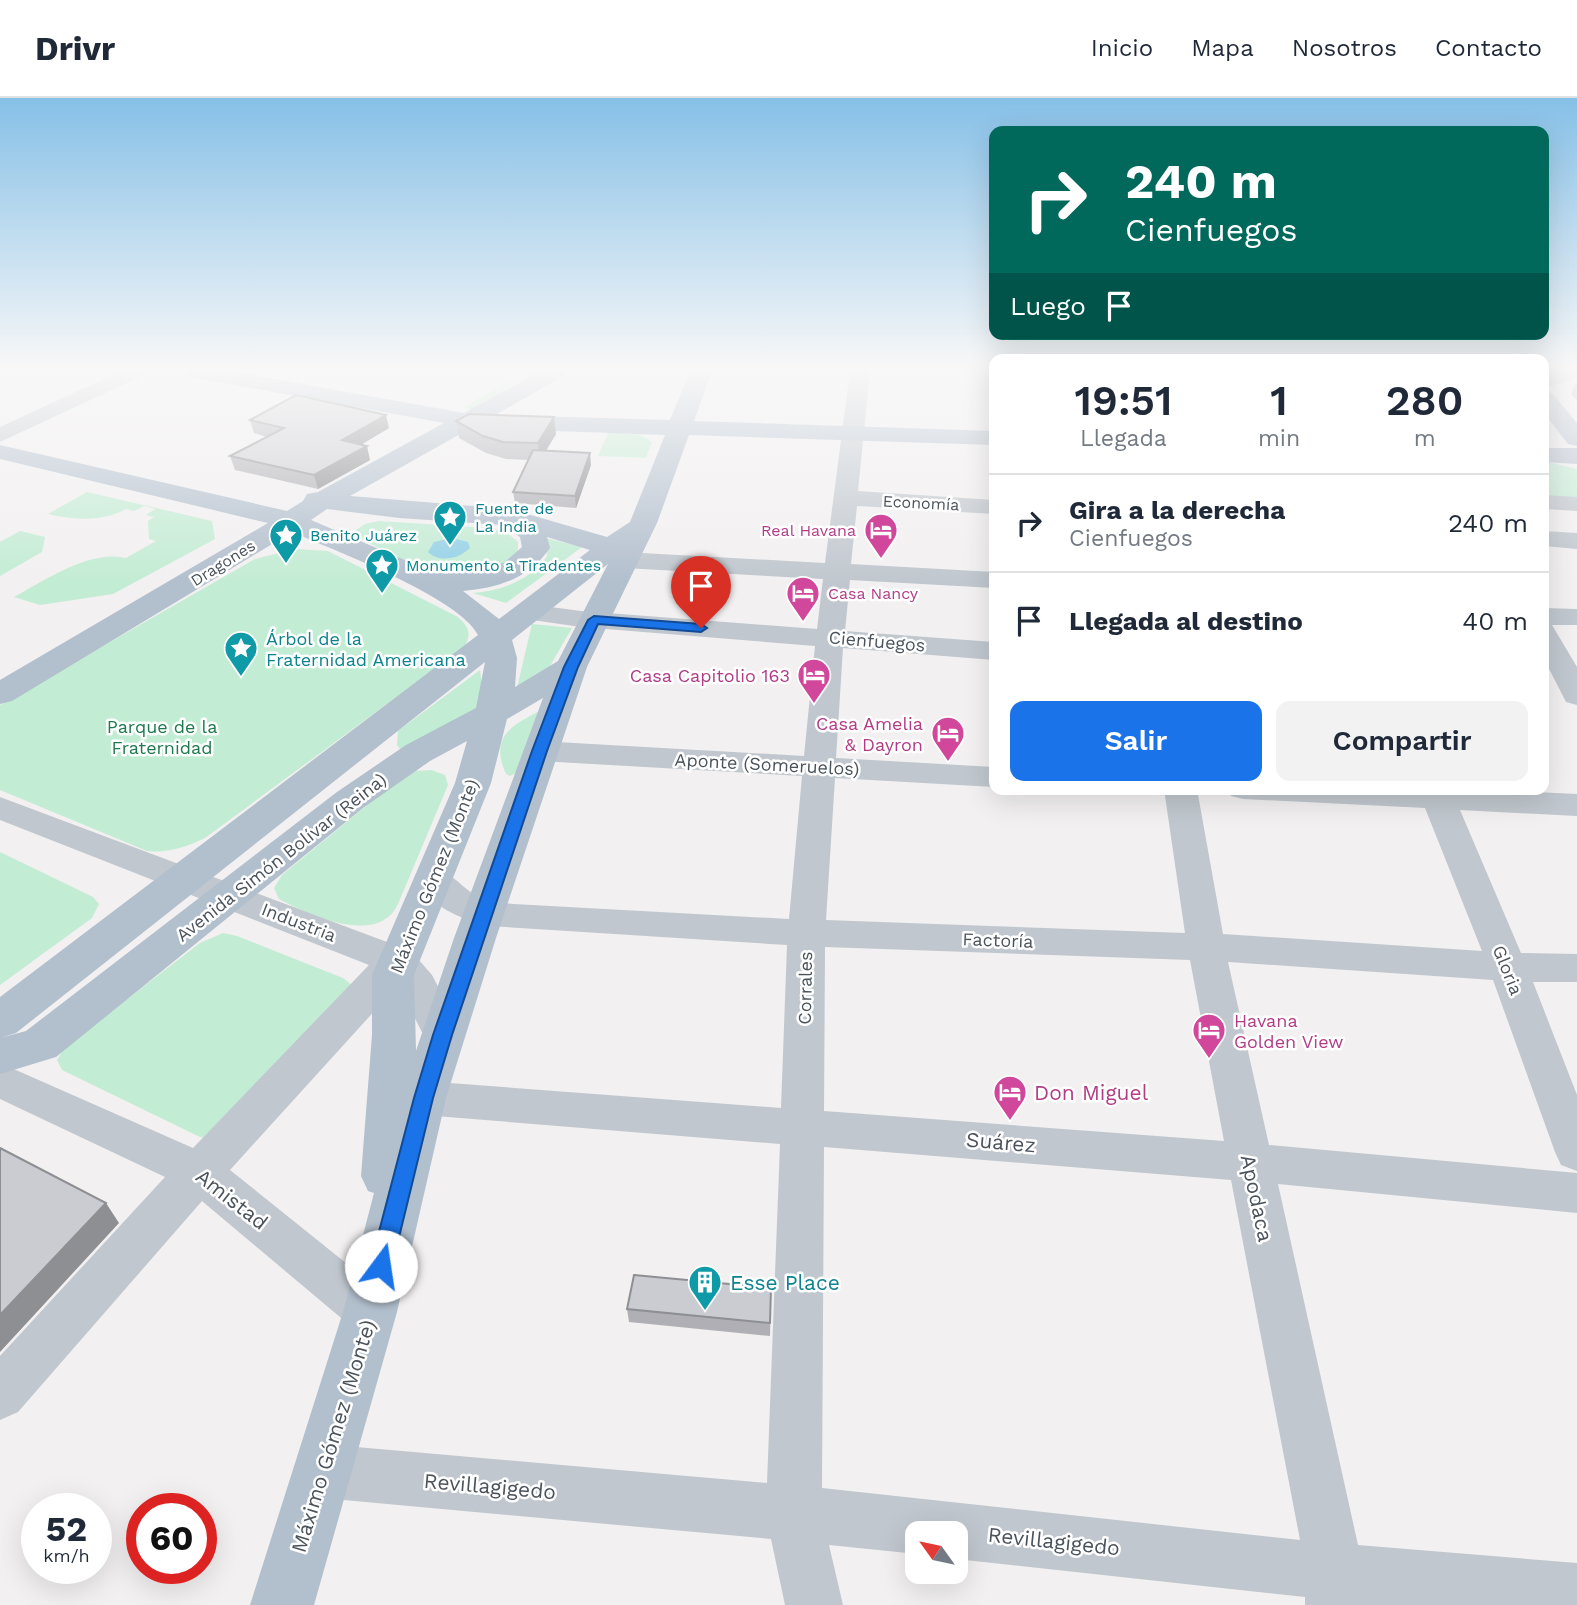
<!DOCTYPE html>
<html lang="es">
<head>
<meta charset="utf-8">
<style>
	body { margin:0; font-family:"Work Sans",sans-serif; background:#f2f2f3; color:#1f2937; height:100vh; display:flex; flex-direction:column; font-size:26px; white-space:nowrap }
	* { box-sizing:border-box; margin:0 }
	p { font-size:23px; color:#747a83 }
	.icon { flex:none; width:38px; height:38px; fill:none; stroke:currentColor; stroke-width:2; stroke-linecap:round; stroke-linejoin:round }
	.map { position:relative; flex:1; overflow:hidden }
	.sheet { position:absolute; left:989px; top:256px; width:560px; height:441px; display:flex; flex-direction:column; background:#fff; border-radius:14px; box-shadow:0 7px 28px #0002 }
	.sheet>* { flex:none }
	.banner { position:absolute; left:989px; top:28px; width:560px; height:214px; border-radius:14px; box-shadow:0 7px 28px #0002; background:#00695c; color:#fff; overflow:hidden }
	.needle { width:46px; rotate:303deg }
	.tools { position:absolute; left:905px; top:1423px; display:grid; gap:14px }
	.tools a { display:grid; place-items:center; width:63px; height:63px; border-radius:14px; background:#fff; box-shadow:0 7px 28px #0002; font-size:35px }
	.speed { position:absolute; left:21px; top:1395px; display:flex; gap:14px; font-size:35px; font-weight:700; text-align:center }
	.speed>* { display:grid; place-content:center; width:91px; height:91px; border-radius:50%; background:#fff; box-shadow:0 7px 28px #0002; line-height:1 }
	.speed small { font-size:18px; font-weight:400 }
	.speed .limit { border:10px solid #d22; background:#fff; color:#111 }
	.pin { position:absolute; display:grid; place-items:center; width:60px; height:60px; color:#fff; margin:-72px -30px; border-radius:50% 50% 50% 0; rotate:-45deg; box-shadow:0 0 7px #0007 }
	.pin .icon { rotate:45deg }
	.me { position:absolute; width:77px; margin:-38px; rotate:14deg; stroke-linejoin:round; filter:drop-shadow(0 0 5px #0008) }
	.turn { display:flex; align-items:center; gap:24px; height:147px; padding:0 21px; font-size:32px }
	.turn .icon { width:91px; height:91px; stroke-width:2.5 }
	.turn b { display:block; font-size:49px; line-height:60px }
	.then { display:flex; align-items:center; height:66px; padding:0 21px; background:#0003; gap:14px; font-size:26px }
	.eta { display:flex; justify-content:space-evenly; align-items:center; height:119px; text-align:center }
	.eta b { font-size:42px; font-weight:600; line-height:49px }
	.action { display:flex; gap:14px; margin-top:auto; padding:14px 21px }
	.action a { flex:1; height:80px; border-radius:14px; background:#1a73e8; color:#fff; font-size:28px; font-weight:600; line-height:80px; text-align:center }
	.action a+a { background:#f2f2f3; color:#1f2937 }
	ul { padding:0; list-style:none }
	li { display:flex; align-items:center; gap:21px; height:98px; padding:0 21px; border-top:2px solid #e0e1e3 }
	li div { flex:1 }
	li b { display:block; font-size:26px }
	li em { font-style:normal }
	header { display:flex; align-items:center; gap:42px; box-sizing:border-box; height:98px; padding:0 35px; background:#fff; border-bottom:2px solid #e0e1e3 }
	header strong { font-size:33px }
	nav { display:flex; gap:38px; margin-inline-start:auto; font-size:24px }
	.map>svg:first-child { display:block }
	.green { fill:#c3ecd4 }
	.water { fill:#93d1e6 }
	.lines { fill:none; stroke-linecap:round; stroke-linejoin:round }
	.minor { fill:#c0c7ce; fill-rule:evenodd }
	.major { fill:#b2bfcd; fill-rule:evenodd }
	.wall { fill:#afafb5 }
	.shaded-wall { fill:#8e8f93 }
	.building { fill:#cbccd2; stroke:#8e8f93; stroke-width:2 }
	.route { fill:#1a73e8; stroke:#114b97; stroke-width:2 }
	.labels { text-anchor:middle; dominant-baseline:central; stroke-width:5; stroke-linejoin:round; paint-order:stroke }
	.far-street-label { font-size:16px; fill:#4a535c; stroke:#fff }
	.far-culture-label { font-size:16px; fill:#0d838f; stroke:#fff; text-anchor:start }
	.far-hotel-label { font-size:16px; fill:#b23c85; stroke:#fff; text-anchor:end }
	.culture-label { font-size:18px; fill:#0d838f; stroke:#fff; text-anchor:start }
	.street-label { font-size:18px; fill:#4a535c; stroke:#fff }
	.hotel-label { font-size:18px; fill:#b23c85; stroke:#fff; text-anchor:end }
	.park-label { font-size:18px; fill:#1f794f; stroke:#fff }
	.near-hotel-label { font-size:21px; fill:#b23c85; stroke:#fff; text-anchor:start }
	.near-street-label { font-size:21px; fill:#4a535c; stroke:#fff }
	.near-culture-label { font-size:21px; fill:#0d838f; stroke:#fff; text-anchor:start }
</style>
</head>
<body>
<header>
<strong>Drivr</strong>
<nav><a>Inicio</a><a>Mapa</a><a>Nosotros</a><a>Contacto</a></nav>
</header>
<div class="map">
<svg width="1577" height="1507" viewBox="0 0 1577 1507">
	<rect width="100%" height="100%" fill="#f2f0f0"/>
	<path class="green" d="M508,273H533L474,312L464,310L518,275Z
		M609,333C625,334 639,333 652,344L646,360L598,358Z
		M1544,363L1577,371V400L1544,398Z
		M87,394L212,423L215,441L113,496L40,507L14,499C45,482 90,451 126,460L156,443L149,441L148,423L154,419L146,417L155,411L144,408L134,413L126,411C102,424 73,422 48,416Z
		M379,423L489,430L507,435L518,444V456L499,472L436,479L355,438L356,432L365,426Z
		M20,433L45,439L42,454L0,478V444Z
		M545,440L582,449L506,505L473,495C501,493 531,482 547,458Z
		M295,451L328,453L458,519C469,529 472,536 464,549L205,740C186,749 168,755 147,753L0,692V607L255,461Z
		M532,526L572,530L543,580L517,590Z
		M480,572L484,606L404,656L397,647L398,633Z
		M542,612L516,675L510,678L506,676C489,638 512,627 542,612Z
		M431,672L445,677L448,687L398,806C378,849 309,817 279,801L274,790L282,777L399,681L414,673Z
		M0,754L93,799L99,806L92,820L0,887Z
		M223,835L237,838L343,880L352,887L209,1040L200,1039L62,972L57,962L65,949L200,845Z"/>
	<path class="water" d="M452,440L468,444L470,450C459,461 439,465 428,454L434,444Z"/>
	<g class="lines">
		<path class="minor" d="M121,273H147L144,277L0,344V329Z
			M850,273H870L858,393L994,402V416L857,408L851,466L994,474V490L850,482L845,533L994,544V562L843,550L836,660L994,669V689L835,680L826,822L1185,835L1164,691H1197L1223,836L1482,853L1425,710L1243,701L1231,698L1227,691H1471L1577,696V718L1460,712L1521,855L1577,856V884H1533L1577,997V1073L1561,1067L1555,1054L1493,882L1228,864L1269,1047L1577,1075V1115L1278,1086L1358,1447L1577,1465V1507H1305V1499L956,1461V1435H917V1456L829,1447L843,1507H785L771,1441L322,1400L303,1392L295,1373L303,1354L322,1346L767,1385L780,1046L423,1017L408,1012L402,1000L408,988L423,983L781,1010L787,847L489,828C458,820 431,809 414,780L419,771C447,763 457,789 481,800C491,804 503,805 514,806L789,821L802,678L539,663L528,660L523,653L528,646L539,643L804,658L815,548L581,529L518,520L514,514L518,508L528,506L581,513L817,531L823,481L624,470L615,468L611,462L615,456L624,454L825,465ZM825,849L1190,862L1224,1043L824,1013ZM824,1049L1231,1082L1300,1442L822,1390Z
			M1544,397L1577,399V413L1544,411Z
			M1544,433L1577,435V451L1544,448Z
			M1544,510L1577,511V527H1552L1577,569V607L1566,604L1544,561Z
			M0,699L411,853L432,877L463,937L457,948L443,953L429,948L398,887L230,1072L387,1198L395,1214L387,1230L370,1237L353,1230L202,1103L18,1314L0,1322V1258L165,1079L0,1001V965L193,1050L369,867L0,722Z"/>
		<path class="major" d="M185,273H231L464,315L540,273H567L564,278L495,317L670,322L690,273H712L694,323L994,333V347L689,337L657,425L587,569L496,840L446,1000L397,1214L314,1507H250L343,1214L374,1095L368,1093L361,1078L372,937V877L455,685L467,643L430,663L363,710L56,959L0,976V940L26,933L337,694L406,647L476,610L485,564L16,935L0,940V899L478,537C459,499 333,452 292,434L12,603L0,606V582L268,425L0,361V347L287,413L303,403L307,396L318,394L444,325L196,280L188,278ZM471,330L665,337L630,424L607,439L510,411L350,398ZM327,411L399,420L503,427L520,439L522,449L505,464L484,473L435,475L311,422ZM547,439L590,452L499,521L463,493C499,490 529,480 550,450ZM608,466L558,563L515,589L517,560L512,542ZM543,600L454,840L416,953L414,877L491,685L507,621Z
			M1553,273H1577V280L1544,290V276Z
			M1544,293L1552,295L1577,325V348L1568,346L1544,315Z
			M1544,350H1577V366L1544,364Z"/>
	</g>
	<path class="wall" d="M1577,282V302L1571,296Z
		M554,319L556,336L546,353L591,367L576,410L515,405L513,394L528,362L506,361L486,355L459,340L456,323Z
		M250,322L389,330L361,347L370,362L318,391L235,372L230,358L267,339L254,335Z
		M771,1190L770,1238L629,1224L627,1211Z"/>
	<path class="shaded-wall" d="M386,317L389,330L345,356L342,342Z
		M554,319L556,336L540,362L538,345Z
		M367,348L370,362L318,391L314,377Z
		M590,355L591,367L576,410L575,398Z
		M106,1105L119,1125L0,1254V1217Z"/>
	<path class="building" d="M296,297L386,317L342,342L367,348L314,377L230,358L284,330L250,322Z
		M469,316L554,319L538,345L503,344L483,338L456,323Z
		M533,352L590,355L575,398L513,394Z
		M0,1050L106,1105L0,1217Z
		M634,1177L771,1190L770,1225L627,1211Z"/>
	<linearGradient id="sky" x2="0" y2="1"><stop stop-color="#86c0e7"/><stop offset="0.56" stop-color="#f9f8f8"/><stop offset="1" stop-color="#f9f8f8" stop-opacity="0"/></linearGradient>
	<rect width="1577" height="484" fill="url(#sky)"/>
	<path class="route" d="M594,518L701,526L707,530L701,534L598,526L578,569L547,653L452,937L433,1000L392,1168L388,1175L381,1178L373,1175L370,1168L414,1000L433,937L532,653L564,569L588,522Z"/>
	<defs>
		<symbol id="sight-pin" viewBox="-11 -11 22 30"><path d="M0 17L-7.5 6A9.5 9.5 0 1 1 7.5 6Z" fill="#0f9aa8" stroke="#fff"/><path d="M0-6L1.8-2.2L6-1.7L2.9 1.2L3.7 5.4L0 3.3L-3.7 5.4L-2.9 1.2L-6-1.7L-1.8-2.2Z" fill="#fff"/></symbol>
		<symbol id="hotel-pin" viewBox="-11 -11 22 30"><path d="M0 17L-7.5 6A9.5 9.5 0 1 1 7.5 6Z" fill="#d1479c" stroke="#fff"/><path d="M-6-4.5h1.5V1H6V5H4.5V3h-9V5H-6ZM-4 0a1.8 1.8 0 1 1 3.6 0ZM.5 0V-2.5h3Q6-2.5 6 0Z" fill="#fff"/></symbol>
		<symbol id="building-pin" viewBox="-11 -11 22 30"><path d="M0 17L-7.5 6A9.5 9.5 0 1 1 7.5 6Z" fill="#0f9aa8" stroke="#fff"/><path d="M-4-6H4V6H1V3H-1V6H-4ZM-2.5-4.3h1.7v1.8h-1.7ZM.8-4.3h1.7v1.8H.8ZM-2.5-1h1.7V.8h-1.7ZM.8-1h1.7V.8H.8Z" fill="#fff"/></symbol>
	</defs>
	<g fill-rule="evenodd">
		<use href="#sight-pin" x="431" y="400" width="38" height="52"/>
		<use href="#hotel-pin" x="862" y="413" width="38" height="52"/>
		<use href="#sight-pin" x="267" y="418" width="38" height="52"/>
		<use href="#sight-pin" x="363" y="448" width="38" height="52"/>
		<use href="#hotel-pin" x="784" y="476" width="38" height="52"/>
		<use href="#sight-pin" x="222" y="531" width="38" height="52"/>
		<use href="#hotel-pin" x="795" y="558" width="38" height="52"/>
		<use href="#hotel-pin" x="929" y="616" width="38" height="52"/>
		<use href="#hotel-pin" x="1190" y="913" width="38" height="52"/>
		<use href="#hotel-pin" x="991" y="975" width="38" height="52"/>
		<use href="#building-pin" x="686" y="1165" width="38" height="52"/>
	</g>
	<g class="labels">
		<g class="far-street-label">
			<text transform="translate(921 405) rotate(3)">Economía</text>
			<text transform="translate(223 465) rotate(-32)">Dragones</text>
		</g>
		<g class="far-culture-label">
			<text x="475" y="410">Fuente de<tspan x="475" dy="18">La India</tspan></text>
			<text x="310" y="437">Benito Juárez</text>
			<text x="406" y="467">Monumento a Tiradentes</text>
		</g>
		<g class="far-hotel-label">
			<text x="856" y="432">Real Havana</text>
			<text x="828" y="495" text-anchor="start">Casa Nancy</text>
		</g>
		<g class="culture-label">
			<text x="266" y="540">Árbol de la<tspan x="266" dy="21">Fraternidad Americana</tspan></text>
		</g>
		<g class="street-label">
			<text transform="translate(877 543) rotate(5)">Cienfuegos</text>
			<text transform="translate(767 666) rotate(3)">Aponte (Someruelos)</text>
			<text transform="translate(281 759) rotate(-38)">Avenida Simón Bolívar (Reina)</text>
			<text transform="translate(434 778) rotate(-68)">Máximo Gómez (Monte)</text>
			<text transform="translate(299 824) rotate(21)">Industria</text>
			<text transform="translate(998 842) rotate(2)">Factoría</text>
			<text transform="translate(1508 872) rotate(68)">Gloria</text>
			<text transform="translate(805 890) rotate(-89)">Corrales</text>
		</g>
		<g class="hotel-label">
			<text x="790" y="577">Casa Capitolio 163</text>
			<text x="923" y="625">Casa Amelia<tspan x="923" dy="21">&amp; Dayron</tspan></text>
			<text x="1234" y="922" text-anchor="start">Havana<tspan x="1234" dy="21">Golden View</tspan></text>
		</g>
		<g class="park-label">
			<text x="162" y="628">Parque de la<tspan x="162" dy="21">Fraternidad</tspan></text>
		</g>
		<g class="near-hotel-label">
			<text x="1034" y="994">Don Miguel</text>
		</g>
		<g class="near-street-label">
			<text transform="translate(1001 1044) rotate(5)">Suárez</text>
			<text transform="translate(1257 1100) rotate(78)">Apodaca</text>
			<text transform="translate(232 1101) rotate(38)">Amistad</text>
			<text transform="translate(333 1338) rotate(-73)">Máximo Gómez (Monte)</text>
			<text transform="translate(490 1388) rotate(5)">Revillagigedo</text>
			<text transform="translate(1054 1443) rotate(6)">Revillagigedo</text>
		</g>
		<g class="near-culture-label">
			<text x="730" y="1184">Esse Place</text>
		</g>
	</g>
</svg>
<div class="tools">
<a><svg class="needle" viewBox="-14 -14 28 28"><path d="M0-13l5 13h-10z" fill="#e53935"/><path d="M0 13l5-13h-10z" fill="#747a83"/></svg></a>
</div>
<div class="speed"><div>52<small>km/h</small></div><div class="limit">60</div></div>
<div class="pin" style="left:701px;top:530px;background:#d93025"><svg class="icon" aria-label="arrive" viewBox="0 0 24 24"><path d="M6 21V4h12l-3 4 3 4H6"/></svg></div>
<svg class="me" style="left:381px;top:1168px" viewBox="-20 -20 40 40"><circle r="19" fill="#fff"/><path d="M0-13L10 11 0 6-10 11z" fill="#1a73e8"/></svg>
<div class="banner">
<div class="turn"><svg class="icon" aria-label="right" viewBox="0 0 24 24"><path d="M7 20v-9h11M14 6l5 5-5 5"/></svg><div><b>240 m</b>Cienfuegos</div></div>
<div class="then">Luego<svg class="icon" aria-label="arrive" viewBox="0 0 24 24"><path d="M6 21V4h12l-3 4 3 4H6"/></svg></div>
</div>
<section class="sheet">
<div class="eta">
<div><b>19:51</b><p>Llegada</p></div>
<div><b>1</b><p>min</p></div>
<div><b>280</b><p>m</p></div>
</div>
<ul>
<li><svg class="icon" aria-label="right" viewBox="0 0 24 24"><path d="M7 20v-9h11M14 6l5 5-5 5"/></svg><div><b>Gira a la derecha</b><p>Cienfuegos</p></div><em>240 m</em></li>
<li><svg class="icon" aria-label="arrive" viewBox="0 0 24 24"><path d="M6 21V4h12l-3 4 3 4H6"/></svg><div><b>Llegada al destino</b></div><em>40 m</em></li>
</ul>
<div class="action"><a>Salir</a><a>Compartir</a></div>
</section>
</div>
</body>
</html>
